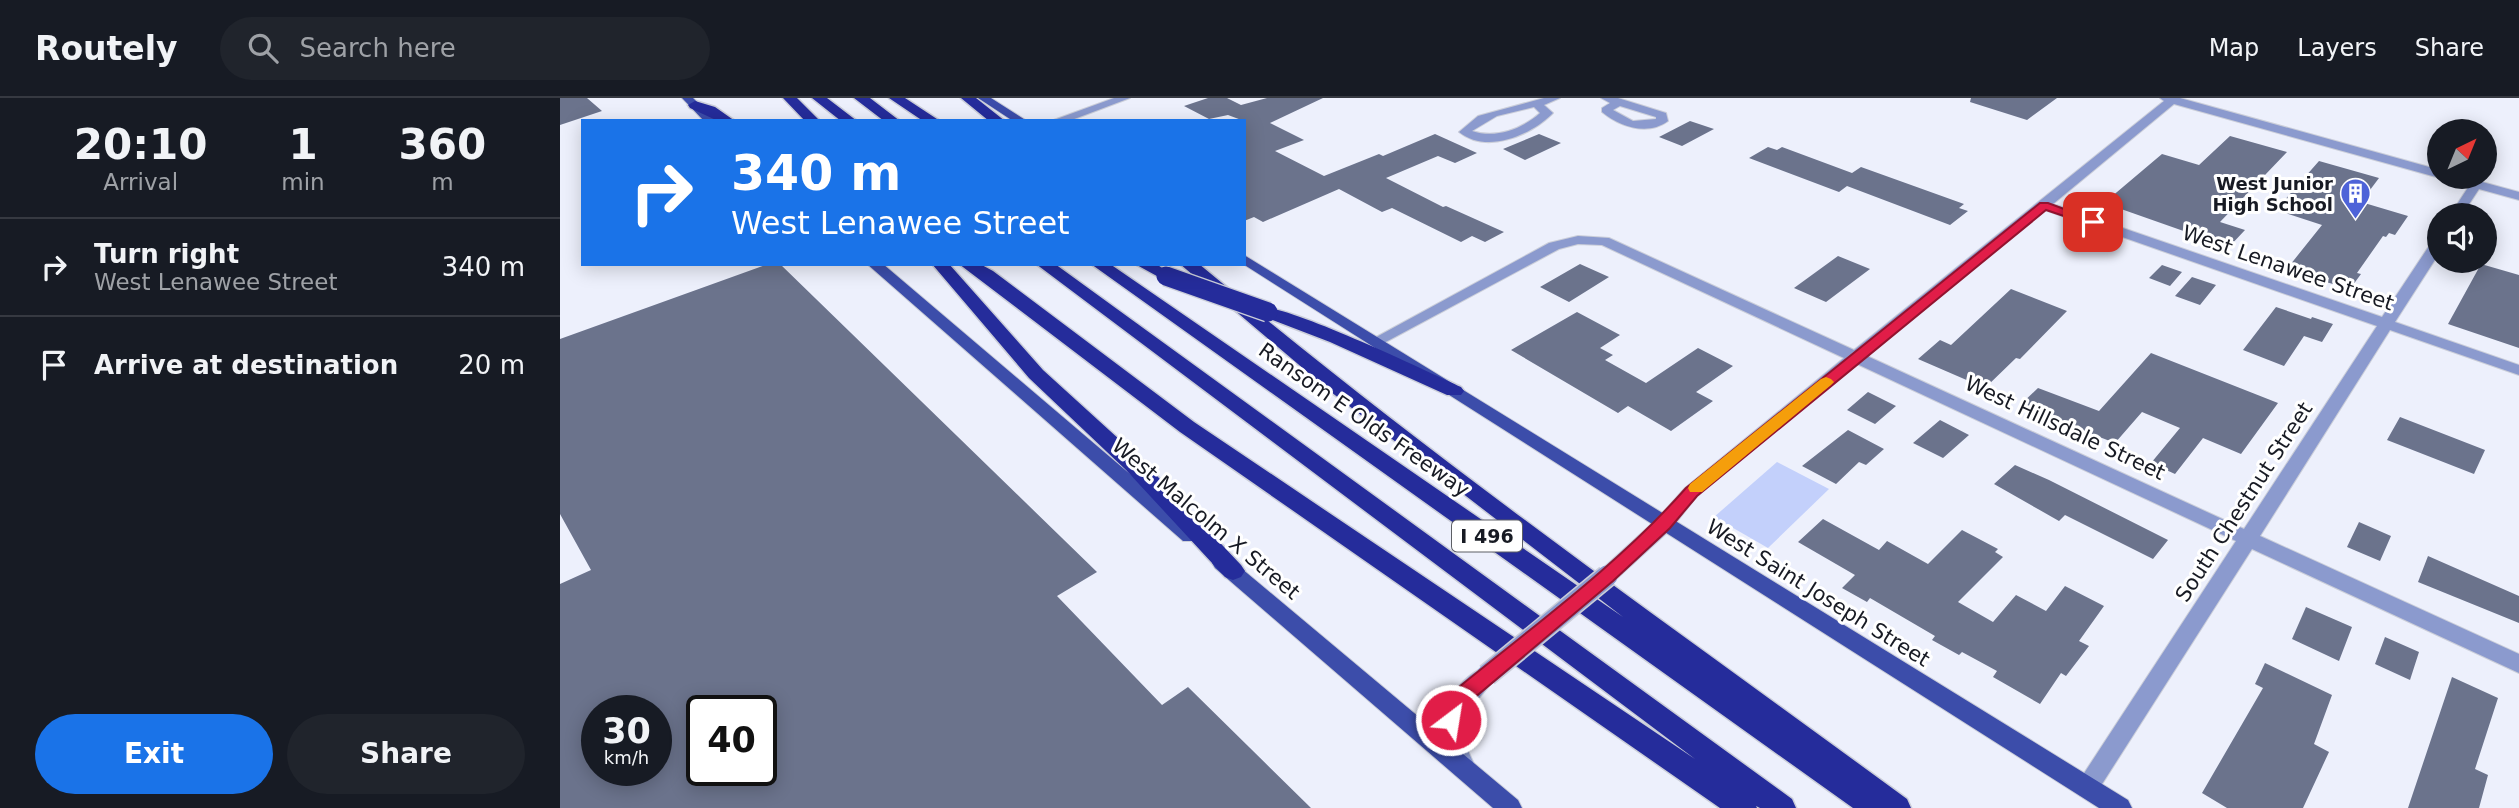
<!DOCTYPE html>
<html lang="en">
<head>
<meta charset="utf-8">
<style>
	body { margin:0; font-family:"DejaVu Sans",sans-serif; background:#20242c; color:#f1f3f6; height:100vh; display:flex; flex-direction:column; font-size:26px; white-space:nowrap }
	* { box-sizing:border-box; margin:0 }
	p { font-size:23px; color:#9ea1a6 }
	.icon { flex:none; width:38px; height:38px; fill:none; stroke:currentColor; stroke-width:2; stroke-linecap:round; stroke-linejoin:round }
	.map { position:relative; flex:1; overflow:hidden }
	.panel { display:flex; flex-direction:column; background:#171b24; width:560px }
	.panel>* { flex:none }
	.guide { position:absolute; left:21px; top:21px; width:665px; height:147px; border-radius:0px; box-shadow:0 4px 18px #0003; background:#1a73e8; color:#fff; overflow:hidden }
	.needle { width:46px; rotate:43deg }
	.controls { position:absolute; left:1867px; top:21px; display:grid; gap:14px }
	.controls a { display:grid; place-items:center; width:70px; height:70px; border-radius:50%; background:#171b24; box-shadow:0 4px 18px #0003; font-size:35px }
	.speed { position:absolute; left:21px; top:597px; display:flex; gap:14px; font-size:35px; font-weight:700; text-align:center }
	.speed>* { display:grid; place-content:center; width:91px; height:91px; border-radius:50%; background:#171b24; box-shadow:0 4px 18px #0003; line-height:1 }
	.speed small { font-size:18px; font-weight:400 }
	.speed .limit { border:4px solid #111; border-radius:10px; background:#fff; color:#111 }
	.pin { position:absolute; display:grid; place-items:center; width:60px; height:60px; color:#fff; margin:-30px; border-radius:14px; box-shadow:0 4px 10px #0006 }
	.me { position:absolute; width:77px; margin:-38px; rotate:31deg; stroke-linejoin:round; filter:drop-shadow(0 0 5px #0008) }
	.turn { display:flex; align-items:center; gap:24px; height:147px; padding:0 35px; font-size:32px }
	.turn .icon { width:91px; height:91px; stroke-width:2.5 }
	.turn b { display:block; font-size:49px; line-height:60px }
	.eta { display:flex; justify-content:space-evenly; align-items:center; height:119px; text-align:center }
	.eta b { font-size:42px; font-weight:700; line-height:49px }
	.action { display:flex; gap:14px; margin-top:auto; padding:14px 35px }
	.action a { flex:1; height:80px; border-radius:42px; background:#1a73e8; color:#fff; font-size:28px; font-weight:700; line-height:80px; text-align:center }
	.action a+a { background:#20242c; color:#f1f3f6 }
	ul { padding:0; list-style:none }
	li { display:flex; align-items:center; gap:21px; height:98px; padding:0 35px; border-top:2px solid #363941 }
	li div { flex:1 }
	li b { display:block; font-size:26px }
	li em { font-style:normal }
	header { display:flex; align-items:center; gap:42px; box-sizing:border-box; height:98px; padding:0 35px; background:#171b24; border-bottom:2px solid #363941 }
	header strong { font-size:33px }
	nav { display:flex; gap:38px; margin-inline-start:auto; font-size:24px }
	.search { width:490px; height:63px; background:#20242c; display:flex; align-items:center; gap:18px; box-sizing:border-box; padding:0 24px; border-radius:38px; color:#9ea1a6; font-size:26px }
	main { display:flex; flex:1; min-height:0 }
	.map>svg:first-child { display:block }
	.green { fill:#c3d0fb }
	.building { fill:#6b738c; fill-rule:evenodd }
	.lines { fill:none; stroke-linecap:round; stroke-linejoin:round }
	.minor-casing { stroke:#cbced9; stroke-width:2 }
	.major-casing { stroke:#cbced9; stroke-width:2 }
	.highway-casing { stroke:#cbced9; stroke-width:3 }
	.minor { fill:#8b9ace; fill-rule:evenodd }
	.major { fill:#3c4daa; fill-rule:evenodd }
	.highway { fill:#252c9b; fill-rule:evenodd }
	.minor-bridge-casing { stroke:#cbced9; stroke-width:24; stroke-linecap:butt }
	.highway-bridge-far1-casing { stroke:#cbced9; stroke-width:17; stroke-linecap:butt }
	.highway-bridge-casing { stroke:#cbced9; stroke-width:22; stroke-linecap:butt }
	.minor-bridge { stroke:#8b9ace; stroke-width:21 }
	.highway-bridge-far1 { stroke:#252c9b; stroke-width:15 }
	.highway-bridge { stroke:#252c9b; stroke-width:19 }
	.route { fill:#e11d48; stroke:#92132f; stroke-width:2 }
	.slow { fill:#f59e0b }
	.labels { text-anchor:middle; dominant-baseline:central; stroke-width:6; stroke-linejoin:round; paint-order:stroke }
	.far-poi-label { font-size:18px; font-weight:bold; fill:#171a23; stroke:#fff; text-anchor:end }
	.shield { fill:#fff; stroke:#5d5f65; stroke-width:2 }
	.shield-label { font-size:19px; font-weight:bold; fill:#171a23 }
	.street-label { font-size:21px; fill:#171a23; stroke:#fff }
</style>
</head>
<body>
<header>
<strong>Routely</strong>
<div class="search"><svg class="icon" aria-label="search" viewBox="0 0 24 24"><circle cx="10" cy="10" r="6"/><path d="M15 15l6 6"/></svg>Search here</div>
<nav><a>Map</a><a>Layers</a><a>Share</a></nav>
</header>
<main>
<section class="panel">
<div class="eta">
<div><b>20:10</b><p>Arrival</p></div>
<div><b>1</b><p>min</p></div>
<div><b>360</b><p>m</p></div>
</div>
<ul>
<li><svg class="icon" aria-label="right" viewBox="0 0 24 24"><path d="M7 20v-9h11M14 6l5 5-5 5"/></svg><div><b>Turn right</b><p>West Lenawee Street</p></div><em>340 m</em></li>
<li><svg class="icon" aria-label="arrive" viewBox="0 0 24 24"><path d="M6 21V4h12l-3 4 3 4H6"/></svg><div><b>Arrive at destination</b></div><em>20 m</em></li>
</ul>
<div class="action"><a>Exit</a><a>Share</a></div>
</section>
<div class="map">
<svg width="1959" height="710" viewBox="0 0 1959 710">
	<rect width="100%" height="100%" fill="#edf0fc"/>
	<path class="green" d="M1217,364L1269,391L1208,450L1154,419Z"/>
	<path class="building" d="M0,0H27L42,13L0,27Z
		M648,0H667L681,7L707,0H763L710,25L744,42L715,53L764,78L819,56L823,58L875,36L917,55L895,65L878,58L826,80L883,109L886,108L944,134L925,144L912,138L901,144L832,110L822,114L779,91L703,124L694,119L684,123V23L668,17L649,21L624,8Z
		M1411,0H1497L1467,22L1410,4Z
		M1130,23L1154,31L1122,48L1099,39Z
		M979,36L1001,45L965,62L943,51Z
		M1670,38L1727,54L1660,124L1685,132L1669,149L1544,105L1602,56L1639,67Z
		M1208,49L1217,52L1222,49L1292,75L1301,69L1404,106L1399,110L1408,113L1390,127L1287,88L1279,94L1189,60Z
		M1759,63L1819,80L1801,104L1848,118L1835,137L1829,135L1826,139L1823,138L1797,175L1801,176L1790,191L1766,184L1769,180L1730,167L1762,127L1716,112Z
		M1278,158L1310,171L1266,204L1234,190Z
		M208,166H220L537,474L497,498L602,607L628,589L751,710H0V486L31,472L0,416V241ZM37,612H96V672H37ZM142,612H201V672H142Z
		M1020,166L1049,179L1009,204L980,189Z
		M1921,166L1959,177V250L1888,226Z
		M1602,167L1622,174L1610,188L1589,180Z
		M1632,179L1656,187L1640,207L1615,198Z
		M1451,191L1507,213L1460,261L1456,260L1425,290L1358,261L1380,242L1391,247Z
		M1716,209L1751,221L1752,219L1773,226L1762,244L1744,238L1724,268L1683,252Z
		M1017,214L1060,237L1040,250L1053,257L1045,262L1086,285L1138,250L1173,268L1136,294L1153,303L1111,333L1068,308L1058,315L951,252Z
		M1591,255L1718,305L1681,356L1643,340L1615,376L1591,365L1620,330L1582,314L1555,345L1459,308L1478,290L1539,313Z
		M1308,294L1336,308L1315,326L1287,312Z
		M1840,319L1925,352L1914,376L1827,342Z
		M1380,322L1409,337L1383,360L1353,345Z
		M1288,332L1324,351L1306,367L1299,364L1276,386L1242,368Z
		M1455,367L1489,382L1608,442L1593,461L1505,417L1499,423L1434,386Z
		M1263,421L1319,452L1327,443L1368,466L1402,432L1438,451L1435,454L1443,459L1398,504L1433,524L1456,497L1486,513L1505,488L1544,508L1519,543L1529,548L1506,578L1501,575L1480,606L1433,579L1437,573L1402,554L1399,557L1372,542L1375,538L1310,500L1307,504L1282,490L1295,477L1238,444Z
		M1799,424L1831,438L1820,463L1787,449Z
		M1868,458L1959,498V525L1858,484Z
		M1746,509L1792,529L1779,563L1732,541Z
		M1825,539L1859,554L1850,582L1815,566Z
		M1705,565L1772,597L1754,646L1769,654L1743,710H1667L1642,695L1703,590L1695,586Z
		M1892,579L1938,600L1915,671L1928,677L1919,710H1848Z"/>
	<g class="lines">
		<defs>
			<path id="minor" d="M554,0H570L509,23H491Z
				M984,0H1000L984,7L993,15L991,17C969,38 926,56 899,34L918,18ZM974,9L980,15C962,31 936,41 912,33L937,18Z
				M1041,0H1058L1106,15L1108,23C1088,38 1060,29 1042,14V10L1050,5ZM1060,8L1096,19V21L1073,23L1053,12Z
				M1600,0H1620L1880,72V79H1884H1876L1614,6L1493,106L1822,219L1875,139L1880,138V154L1835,224L1959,267V277L1830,232L1700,438L1959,556V575L1692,451L1535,697L1527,700L1519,697L1515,690L1519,683L1676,443L1297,266L1137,398L1111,431L1054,483L1047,485L1040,483L1037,478L1040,473L1097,421L1125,390L1284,260L1042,147L1018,146L999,151L822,246L817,248L809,243L989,145L1018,138L1049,140L1294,252L1604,3ZM1485,112L1817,228L1684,431L1307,258Z
				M1885,79H1904L1959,94V102L1919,91L1902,117H1890L1909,88Z
				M927,568L935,571L938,577L904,618L902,640L915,668L911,675L903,678L895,675C889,664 881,652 879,639C875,612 902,577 927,568Z"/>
			<path id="major" d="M122,0H133L157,23H144Z
				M418,0H431L467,23H453Z
				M684,157L1568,702L1572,710H1539L683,166Z
				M307,166H323L637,433L640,438L637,443H623Z
				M662,458L669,460L958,702L962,710H933L655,470L652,465L655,460Z"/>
			<path id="highway" d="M223,0H237L260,23H245Z
				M252,0H267L297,23H281Z
				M294,0H310L340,23H324Z
				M329,0H345L380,23H363Z
				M401,0H416L445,23H429Z
				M135,3L155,9L175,23H158L130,10L128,7Z
				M372,166H389L483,272L582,362L681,467L685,473L681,479L673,482L665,479L566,372L469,280Z
				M399,166H420L433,173L634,324L1135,661L476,166H495L1232,701L1236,710H1200L1196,708L1197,710H1160L620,334Z
				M531,166H550L1063,519L771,294L620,166H639L702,218L699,214L702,210C724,205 871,275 901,289L904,293L901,297H887L770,244L702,218C910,388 1130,542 1347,701L1351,710H1293Z
				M575,166H596L615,178L606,183Z"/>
		</defs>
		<use href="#minor" class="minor-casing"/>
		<use href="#major" class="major-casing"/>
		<use href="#highway" class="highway-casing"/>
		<use href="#minor" class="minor"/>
		<use href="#major" class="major"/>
		<use href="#highway" class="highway"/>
		<defs>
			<path id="minor-bridge" d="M927,577L1047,478"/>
			<path id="highway-bridge-far1" d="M606,178L609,179"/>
			<path id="highway-bridge" d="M606,178L708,214"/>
		</defs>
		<use href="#minor-bridge" class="minor-bridge-casing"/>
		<use href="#highway-bridge-far1" class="highway-bridge-far1-casing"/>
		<use href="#highway-bridge" class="highway-bridge-casing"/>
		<use href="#minor-bridge" class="minor-bridge"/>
		<use href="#highway-bridge-far1" class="highway-bridge-far1"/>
		<use href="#highway-bridge" class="highway-bridge"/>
	</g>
	<path class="route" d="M1480,105H1488L1539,124L1533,128L1486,112L1137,398L1110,430L1053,483L913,601L898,628L891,631L884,628L881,622L892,596L899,589C976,526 1059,466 1126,390Z"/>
	<path class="slow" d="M1266,279L1271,281L1274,284L1271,287L1142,394H1130L1128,390L1130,386L1261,281Z"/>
	<defs>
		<symbol id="building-pin" viewBox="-11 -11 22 30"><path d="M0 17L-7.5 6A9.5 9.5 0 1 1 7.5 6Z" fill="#4e63d8" stroke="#fff"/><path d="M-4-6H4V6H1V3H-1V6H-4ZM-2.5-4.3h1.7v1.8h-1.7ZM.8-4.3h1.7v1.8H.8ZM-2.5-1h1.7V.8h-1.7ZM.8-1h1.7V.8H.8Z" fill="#fff"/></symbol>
	</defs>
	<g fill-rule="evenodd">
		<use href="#building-pin" x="1778" y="78" width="35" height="47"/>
	</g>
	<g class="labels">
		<g class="far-poi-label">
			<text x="1773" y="85">West Junior<tspan x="1773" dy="21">High School</tspan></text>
		</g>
		<rect class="shield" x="892" y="422.5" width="70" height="31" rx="5"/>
		<g class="shield-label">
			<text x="927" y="438">I 496</text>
		</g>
		<g class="street-label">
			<text transform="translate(1728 170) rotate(19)">West Lenawee Street</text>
			<text transform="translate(804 322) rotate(35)">Ransom E Olds Freeway</text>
			<text transform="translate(1505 330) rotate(25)">West Hillsdale Street</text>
			<text transform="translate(1684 404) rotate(-57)">South Chestnut Street</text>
			<text transform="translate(646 421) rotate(40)">West Malcolm X Street</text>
			<text transform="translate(1258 495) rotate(32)">West Saint Joseph Street</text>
		</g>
	</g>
</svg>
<div class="controls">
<a><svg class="needle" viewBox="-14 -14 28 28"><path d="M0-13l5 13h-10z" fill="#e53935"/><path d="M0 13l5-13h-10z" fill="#9ea1a6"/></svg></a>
<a><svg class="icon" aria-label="sound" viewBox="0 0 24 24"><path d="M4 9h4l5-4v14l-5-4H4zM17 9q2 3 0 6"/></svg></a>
</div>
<div class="speed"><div>30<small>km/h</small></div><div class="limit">40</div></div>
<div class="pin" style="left:1533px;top:124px;background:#d93025"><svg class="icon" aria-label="arrive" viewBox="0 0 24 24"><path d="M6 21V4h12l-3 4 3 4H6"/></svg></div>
<svg class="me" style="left:891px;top:622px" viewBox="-20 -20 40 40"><circle r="17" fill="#e11d48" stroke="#fff" stroke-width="3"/><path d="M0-11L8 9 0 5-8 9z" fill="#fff"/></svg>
<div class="guide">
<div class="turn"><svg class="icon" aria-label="right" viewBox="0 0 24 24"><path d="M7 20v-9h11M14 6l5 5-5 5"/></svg><div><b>340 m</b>West Lenawee Street</div></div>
</div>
</div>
</main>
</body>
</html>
